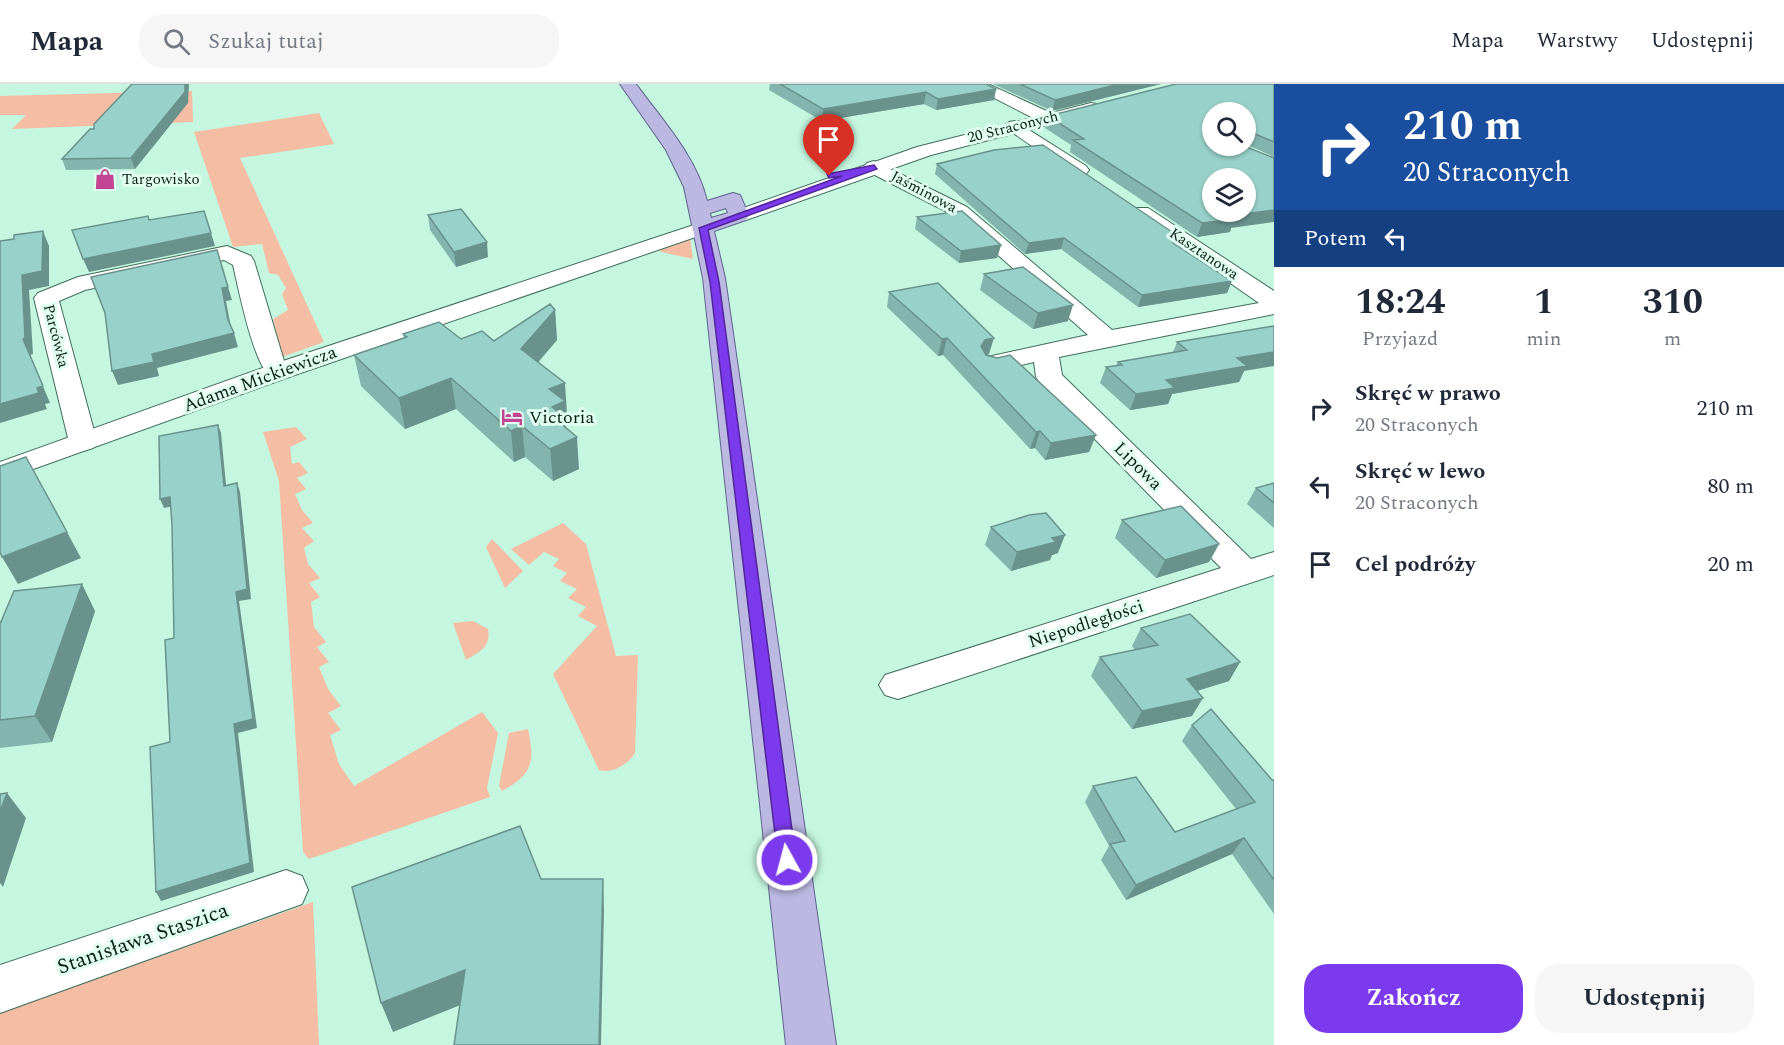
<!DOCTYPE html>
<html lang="pl">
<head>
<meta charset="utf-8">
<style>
	body { margin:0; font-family:Spectral,serif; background:#f6f6f7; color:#1f2937; height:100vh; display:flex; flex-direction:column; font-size:22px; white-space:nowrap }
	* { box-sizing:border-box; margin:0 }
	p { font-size:20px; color:#747a83 }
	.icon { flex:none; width:33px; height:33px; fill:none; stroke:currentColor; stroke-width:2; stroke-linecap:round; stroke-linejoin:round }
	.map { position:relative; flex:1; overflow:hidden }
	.side { display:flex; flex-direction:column; background:#fff; width:510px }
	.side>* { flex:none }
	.hud { background:#1a4fa0; color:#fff; overflow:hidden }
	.controls { position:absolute; left:1202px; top:18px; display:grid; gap:12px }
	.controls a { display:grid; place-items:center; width:54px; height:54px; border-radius:50%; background:#fff; box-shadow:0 2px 4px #0004; font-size:30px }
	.pin { position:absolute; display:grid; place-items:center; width:51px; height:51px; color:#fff; margin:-62px -26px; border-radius:50% 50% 50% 0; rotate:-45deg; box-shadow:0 0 6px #0007 }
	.pin .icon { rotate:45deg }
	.me { position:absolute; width:66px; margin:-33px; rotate:353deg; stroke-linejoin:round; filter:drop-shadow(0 0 4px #0008) }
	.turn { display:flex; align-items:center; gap:21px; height:126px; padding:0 30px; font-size:27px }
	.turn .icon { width:78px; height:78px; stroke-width:2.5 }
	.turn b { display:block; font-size:42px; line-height:51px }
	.then { display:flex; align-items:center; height:57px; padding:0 30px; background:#0003; gap:12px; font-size:22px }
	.eta { display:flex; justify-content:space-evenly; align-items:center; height:102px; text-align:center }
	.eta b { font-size:36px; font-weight:700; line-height:42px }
	.primary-button { display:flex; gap:12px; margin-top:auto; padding:12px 30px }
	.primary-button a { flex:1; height:69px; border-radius:24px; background:#7c3aed; color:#fff; font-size:24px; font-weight:700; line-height:69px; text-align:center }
	.primary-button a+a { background:#f6f6f7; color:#1f2937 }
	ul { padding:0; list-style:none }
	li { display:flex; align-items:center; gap:18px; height:78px; padding:0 30px }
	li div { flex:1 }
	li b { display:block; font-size:22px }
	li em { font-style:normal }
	header { display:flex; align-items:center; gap:36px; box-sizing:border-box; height:84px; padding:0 30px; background:#fff; border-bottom:2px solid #e0e1e3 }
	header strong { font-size:28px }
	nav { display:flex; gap:33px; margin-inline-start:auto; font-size:21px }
	.search { width:420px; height:54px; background:#f6f6f7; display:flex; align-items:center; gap:15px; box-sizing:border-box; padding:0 21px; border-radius:24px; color:#747a83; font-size:22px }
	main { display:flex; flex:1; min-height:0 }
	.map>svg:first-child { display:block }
	.green { fill:#f4bda4 }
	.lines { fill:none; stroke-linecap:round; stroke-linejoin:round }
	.street-casing { stroke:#3f6d5a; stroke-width:2 }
	.secondary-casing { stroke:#3f6d5a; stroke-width:2 }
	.primary-casing { stroke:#5f638d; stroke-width:2 }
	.street { fill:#fff; fill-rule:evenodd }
	.secondary { fill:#fff; fill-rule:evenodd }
	.primary { fill:#bbb8e2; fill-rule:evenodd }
	.wall { fill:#83b4ad }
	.shaded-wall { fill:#6a928d }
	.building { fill:#98d1c9; stroke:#6a928d; stroke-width:1.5; fill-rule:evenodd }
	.route { fill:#7c3aed; stroke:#51269a; stroke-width:1.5 }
	.labels { text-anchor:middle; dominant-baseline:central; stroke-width:6; stroke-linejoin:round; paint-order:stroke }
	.far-street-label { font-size:15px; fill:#091c15; stroke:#e1fff1 }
	.far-poi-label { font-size:15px; fill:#091c15; stroke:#e1fff1; text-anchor:start }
	.street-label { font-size:18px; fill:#091c15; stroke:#e1fff1 }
	.poi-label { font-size:18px; fill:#091c15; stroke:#e1fff1; text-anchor:start }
	.near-street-label { font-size:21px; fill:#091c15; stroke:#e1fff1 }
</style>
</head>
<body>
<header>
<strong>Mapa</strong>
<div class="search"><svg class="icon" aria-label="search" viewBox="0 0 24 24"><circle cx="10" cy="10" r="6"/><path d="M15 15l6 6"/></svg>Szukaj tutaj</div>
<nav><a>Mapa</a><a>Warstwy</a><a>Udostępnij</a></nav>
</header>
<main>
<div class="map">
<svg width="1274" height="961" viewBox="0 0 1274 961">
	<rect width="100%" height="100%" fill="#c5f7e0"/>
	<path class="green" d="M192,7L193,38L12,45L26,31H0V12Z
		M319,29L334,60L240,74L324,258L282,273L273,235L288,226L282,210L286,204L278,191L269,189L262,160L233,163L194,48Z
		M690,154L693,175L661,168L660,165Z
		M296,343L307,355L290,363L292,380L299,378L308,389L297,394L306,405L295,410L302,426L313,439L302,444L314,457L304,464L308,480L320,494L309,499L320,513L311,518L314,543L326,558L317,563L329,578L319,583L328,605L341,622L328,629L341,646L330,651L339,680L354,702L482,628L498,649L487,704L490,713L309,775L303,768L279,397L263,348Z
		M563,439L586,460L616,572L638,571L635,669C629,680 612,690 599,686L553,590L597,542L578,532L586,523L568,514L577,505L560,497L567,489L553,482L559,475L544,468L529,481L511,465Z
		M492,455L523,487L505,504L486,463Z
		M473,537L488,545C491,563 480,568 466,576L453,539Z
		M528,645C535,678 533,690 502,707L499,702L509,649Z
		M313,818L319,961H0V929Z"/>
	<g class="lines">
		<defs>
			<path id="street" d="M967,0H988L1053,30L1056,34L1047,39L1041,38Z
				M1015,37L1086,82L1089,86L1086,90H1072L1009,46L1006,42L1009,38Z
				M874,77L967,123L1112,246L1259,219L1134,132L1131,128L1134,124H1148L1274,207V230L1059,273L1062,291L1251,475L1274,468V491L898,615L885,611L879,601L885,591L1221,484L1040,299L1036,293L1034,278L992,288L983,286L979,280L983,274L1088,251L953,131L867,87L864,83L867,79Z
				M227,162L251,172L254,177L284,277L293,287L289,293C283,294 277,296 271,292C254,284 238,202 233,181L224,176L85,206L59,217L97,358L93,364L83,367L73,364L69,358L34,214L38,209L78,193Z
				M286,786L302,792L308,806L302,820L0,929V881Z"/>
			<path id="secondary" d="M1091,19L1097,20L1099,24L1097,28L931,71L746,136H732L729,132L732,128L917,63Z
				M703,138L710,140L714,144L710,148L289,293L0,397V378L271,281Z"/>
			<path id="primary" d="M620,0H636C662,36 697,73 707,117L733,109L740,111L749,132L746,136L714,147L725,194L836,961H786L703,194L684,103L666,66ZM726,124L728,129L711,134L710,129Z"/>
		</defs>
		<use href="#street" class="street-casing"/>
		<use href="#secondary" class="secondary-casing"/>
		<use href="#primary" class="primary-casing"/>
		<use href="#street" class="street"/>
		<use href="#secondary" class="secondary"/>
		<use href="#primary" class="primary"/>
	</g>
	<path class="wall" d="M770,0H986L996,5L994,16L936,26L924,20L822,37L769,6Z
		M993,0H1161L1052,27Z
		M1274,0V73L1245,60V28L1231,144L1230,148L1197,153L1070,68L1071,61L1045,44L1048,32Z
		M188,19L135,85L66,86L62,75L94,45Z
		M937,80L1177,155L1178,162L1232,197L1227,209L1138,223L1061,165L1025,170L935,90Z
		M428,131L488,173L456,183L430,146Z
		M917,133L1001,161L997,174L959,179L915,145Z
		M984,190L1068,237L1033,245L980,206Z
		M889,208L989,270L987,271L1096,351L1089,368L1045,376L1035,364L1030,365L943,271L938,272L887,223Z
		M555,226L557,256L538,278L567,330L565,331L566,344L579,385L553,397L525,373L514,378L456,325L405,345L361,302L354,271L404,254L403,250L494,257Z
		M1177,258L1244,287L1239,298L1172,310L1168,320L1130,326L1100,299L1106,283L1116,281L1118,278L1173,268Z
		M1274,399V444L1247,420L1256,404Z
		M1122,436L1219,460L1209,478L1156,494L1115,454Z
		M991,443L1058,469L1052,471L1050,476L1011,487L985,461Z
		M95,527L52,658L0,664V540Z
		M1141,544L1240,578L1229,597L1197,607L1192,632L1132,645L1091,592L1100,573L1135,566L1132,562Z
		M1192,641L1272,696H1274V830L1232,770L1126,816L1101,776L1109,762L1085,718L1093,702L1175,748L1236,725L1182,657Z"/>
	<path class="shaded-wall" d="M185,0H189L188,19L135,85L131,74Z
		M1119,0H1161L1052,27L1055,16Z
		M996,5L994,16L936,26L938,15Z
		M926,8L924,20L822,37L823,25Z
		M1250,48L1245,60V49Z
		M1274,126V138L1231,144L1230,148L1197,153L1202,139L1230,132Z
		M43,147L49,162V202L29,206L33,270L30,271L50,319L45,320L47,325L0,339V320L37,304L23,255L22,191Z
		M211,149L215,162L89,188L83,175Z
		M1178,152L1175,158H1180L1176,169L1173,153Z
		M1064,154L1061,165L1025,170L1029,159Z
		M487,158L488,173L456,183L454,168Z
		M1001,161L997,174L959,179L961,167Z
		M1232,197L1227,209L1138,223L1142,211Z
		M228,203L232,216L226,217L232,249L228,236L222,204Z
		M1073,221L1068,237L1033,245L1038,229Z
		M555,226L557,256L524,295L521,265Z
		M234,249L238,263L157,284L159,292L118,301L112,287L152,270Z
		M947,254L943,271L938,272L942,255Z
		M994,254L989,270L981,273V262L985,256Z
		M1274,268V282L1244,287L1239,298L1172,310L1168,320L1130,326L1136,310L1166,296L1237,274Z
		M451,294L456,325L405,345L399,314Z
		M565,299L567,330L565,331L566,349L577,353L579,385L553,397L550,365L549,305Z
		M218,341L221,349L227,411L224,402Z
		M522,342L525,373L514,378L511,347Z
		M1040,347L1035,364L1030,365L1036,348Z
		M1096,351L1089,368L1045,376L1051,359Z
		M237,399L240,408L251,515L239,517L257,644L238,649L254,788L161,817L156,808L234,640Z
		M170,413L174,422L164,424L160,415Z
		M67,448L81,474L18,500L2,473Z
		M1065,451L1058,469L1052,471L1050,476L1011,487L1017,468L1052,454Z
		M1219,460L1209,478L1156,494L1165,476Z
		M82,500L95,527L52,658L35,632Z
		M1240,578L1229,597L1177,613L1187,595Z
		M1203,614L1192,632L1132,645L1142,627Z
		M7,709L26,734L3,803L0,799V728Z
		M1244,754L1232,770L1126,816L1136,801Z
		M603,795L604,826L601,961H599Z
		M465,886L473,916L393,948L381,919Z"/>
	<path class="building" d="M132,0H185V8L131,74L62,75L90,45H94V40Z
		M780,0H986L996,5L938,15L926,8L823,25Z
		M1020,0H1119L1055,16Z
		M1176,0H1274V58L1250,48L1245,49V28H1212V62H1244L1274,74V126L1230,132L1235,135L1202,139L1073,56L1084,55L1048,32ZM1212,94H1245V128H1212Z
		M1043,61L1178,152L1173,153L1180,158L1173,159L1232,197L1142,211L1064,154L1029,159L937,80L994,66Z
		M461,125L487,158L454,168L428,131Z
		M204,127L211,149L83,175L72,146L148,132L149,136Z
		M962,127L1001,161L961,167L917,133Z
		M43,147L42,187L22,191L25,254L23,255L43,302L37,304L39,309L0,320V157L14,155V151Z
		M217,166L228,203L222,204L228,236L234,249L152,270L154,278L112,287L105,229L91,193Z
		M1023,183L1073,221L1038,229L984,190Z
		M938,199L994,254L985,256L981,262L986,271L997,274L1010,271L1096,351L1051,359L1040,347L1036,348L947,254L942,255L889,208Z
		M550,220L555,226L521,265L565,299L549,305L565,317L552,323L561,330L553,333L577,353L550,365L522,342L511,347L451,294L399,314L354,271L407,253L403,250L439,238L461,255L482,247L494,257Z
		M1274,242V268L1237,274L1247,282L1166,296L1175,304L1136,310L1106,283L1122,281L1118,278L1187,266L1177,258Z
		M218,341L224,402L237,399L247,505L236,508L253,635L234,640L250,779L156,808L150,663L170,658L165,556L174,554L172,441L170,413L160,415L159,352Z
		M26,373L67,448L2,473L0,468V382Z
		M1274,399V419L1256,404Z
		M1181,422L1219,460L1165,476L1122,436Z
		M1046,429L1065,451L1052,454L1056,458L1017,468L991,443L1029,431Z
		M82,500L35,632L0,636V540L14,507Z
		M1190,530L1240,578L1187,595L1203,614L1142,627L1100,573L1158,561L1141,544Z
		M1211,625L1272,696H1274V796L1244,754L1136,801L1110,760L1125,757L1093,702L1136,693L1175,748L1255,718L1192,641Z
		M7,709L0,728V710Z
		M520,742L541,795H603L599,961H454L465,886L381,919L352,803Z"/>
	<path class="route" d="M874,81L877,85L708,146L719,198L796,776L794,782L787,784L781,782L778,776L710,198L699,144L842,92L829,94L827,90Z"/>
	<defs>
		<symbol id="shop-bare" viewBox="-9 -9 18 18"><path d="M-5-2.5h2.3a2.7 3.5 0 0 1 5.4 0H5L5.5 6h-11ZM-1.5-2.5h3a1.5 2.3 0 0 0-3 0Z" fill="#c24492" stroke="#e1fff1" stroke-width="2.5" paint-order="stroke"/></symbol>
		<symbol id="hotel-bare" viewBox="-9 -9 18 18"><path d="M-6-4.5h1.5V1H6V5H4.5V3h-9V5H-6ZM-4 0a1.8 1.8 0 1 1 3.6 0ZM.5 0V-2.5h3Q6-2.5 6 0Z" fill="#c24492" stroke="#e1fff1" stroke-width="2.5" paint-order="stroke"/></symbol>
	</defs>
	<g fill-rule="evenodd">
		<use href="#shop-bare" x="90" y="80" width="30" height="30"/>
		<use href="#hotel-bare" x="497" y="318" width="30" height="30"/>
	</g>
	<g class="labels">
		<g class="far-street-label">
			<text transform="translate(1013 43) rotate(-14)">20 Straconych</text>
			<text transform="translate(924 108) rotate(28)">Jaśminowa</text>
			<text transform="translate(1204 170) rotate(34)">Kasztanowa</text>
			<text transform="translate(56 252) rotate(76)">Parcówka</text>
		</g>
		<g class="far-poi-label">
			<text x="122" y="95">Targowisko</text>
		</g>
		<g class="street-label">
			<text transform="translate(260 295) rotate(-20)">Adama Mickiewicza</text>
			<text transform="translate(1138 382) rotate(45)">Lipowa</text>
			<text transform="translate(1086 540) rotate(-18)">Niepodległości</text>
		</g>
		<g class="poi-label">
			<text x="529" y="333">Victoria</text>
		</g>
		<g class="near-street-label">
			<text transform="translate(143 855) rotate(-19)">Stanisława Staszica</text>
		</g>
	</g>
</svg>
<div class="controls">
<a><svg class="icon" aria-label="search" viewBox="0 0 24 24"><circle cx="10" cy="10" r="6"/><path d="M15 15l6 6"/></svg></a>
<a><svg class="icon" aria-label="layers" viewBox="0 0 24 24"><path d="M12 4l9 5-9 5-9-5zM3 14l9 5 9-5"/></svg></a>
</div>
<div class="pin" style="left:829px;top:92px;background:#d93025"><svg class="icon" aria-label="arrive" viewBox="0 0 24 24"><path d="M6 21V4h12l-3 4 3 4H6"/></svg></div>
<svg class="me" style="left:787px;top:776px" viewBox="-20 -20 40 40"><circle r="17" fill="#7c3aed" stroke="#fff" stroke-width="3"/><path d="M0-11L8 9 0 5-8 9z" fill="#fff"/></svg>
</div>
<section class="side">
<div class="hud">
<div class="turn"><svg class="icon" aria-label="right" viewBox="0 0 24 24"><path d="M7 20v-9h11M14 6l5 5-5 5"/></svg><div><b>210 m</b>20 Straconych</div></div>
<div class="then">Potem<svg class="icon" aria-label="left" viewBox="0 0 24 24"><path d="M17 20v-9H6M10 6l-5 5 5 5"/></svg></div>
</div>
<div class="eta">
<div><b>18:24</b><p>Przyjazd</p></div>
<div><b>1</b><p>min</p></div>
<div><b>310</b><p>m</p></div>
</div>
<ul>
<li><svg class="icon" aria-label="right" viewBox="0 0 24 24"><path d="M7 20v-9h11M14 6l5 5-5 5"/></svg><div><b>Skręć w prawo</b><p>20 Straconych</p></div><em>210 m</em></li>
<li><svg class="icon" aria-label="left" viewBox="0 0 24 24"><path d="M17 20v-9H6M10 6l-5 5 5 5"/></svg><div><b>Skręć w lewo</b><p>20 Straconych</p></div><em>80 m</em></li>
<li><svg class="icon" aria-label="arrive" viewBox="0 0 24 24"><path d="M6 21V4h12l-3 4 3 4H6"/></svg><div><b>Cel podróży</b></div><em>20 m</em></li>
</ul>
<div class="primary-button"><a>Zakończ</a><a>Udostępnij</a></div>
</section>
</main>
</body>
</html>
